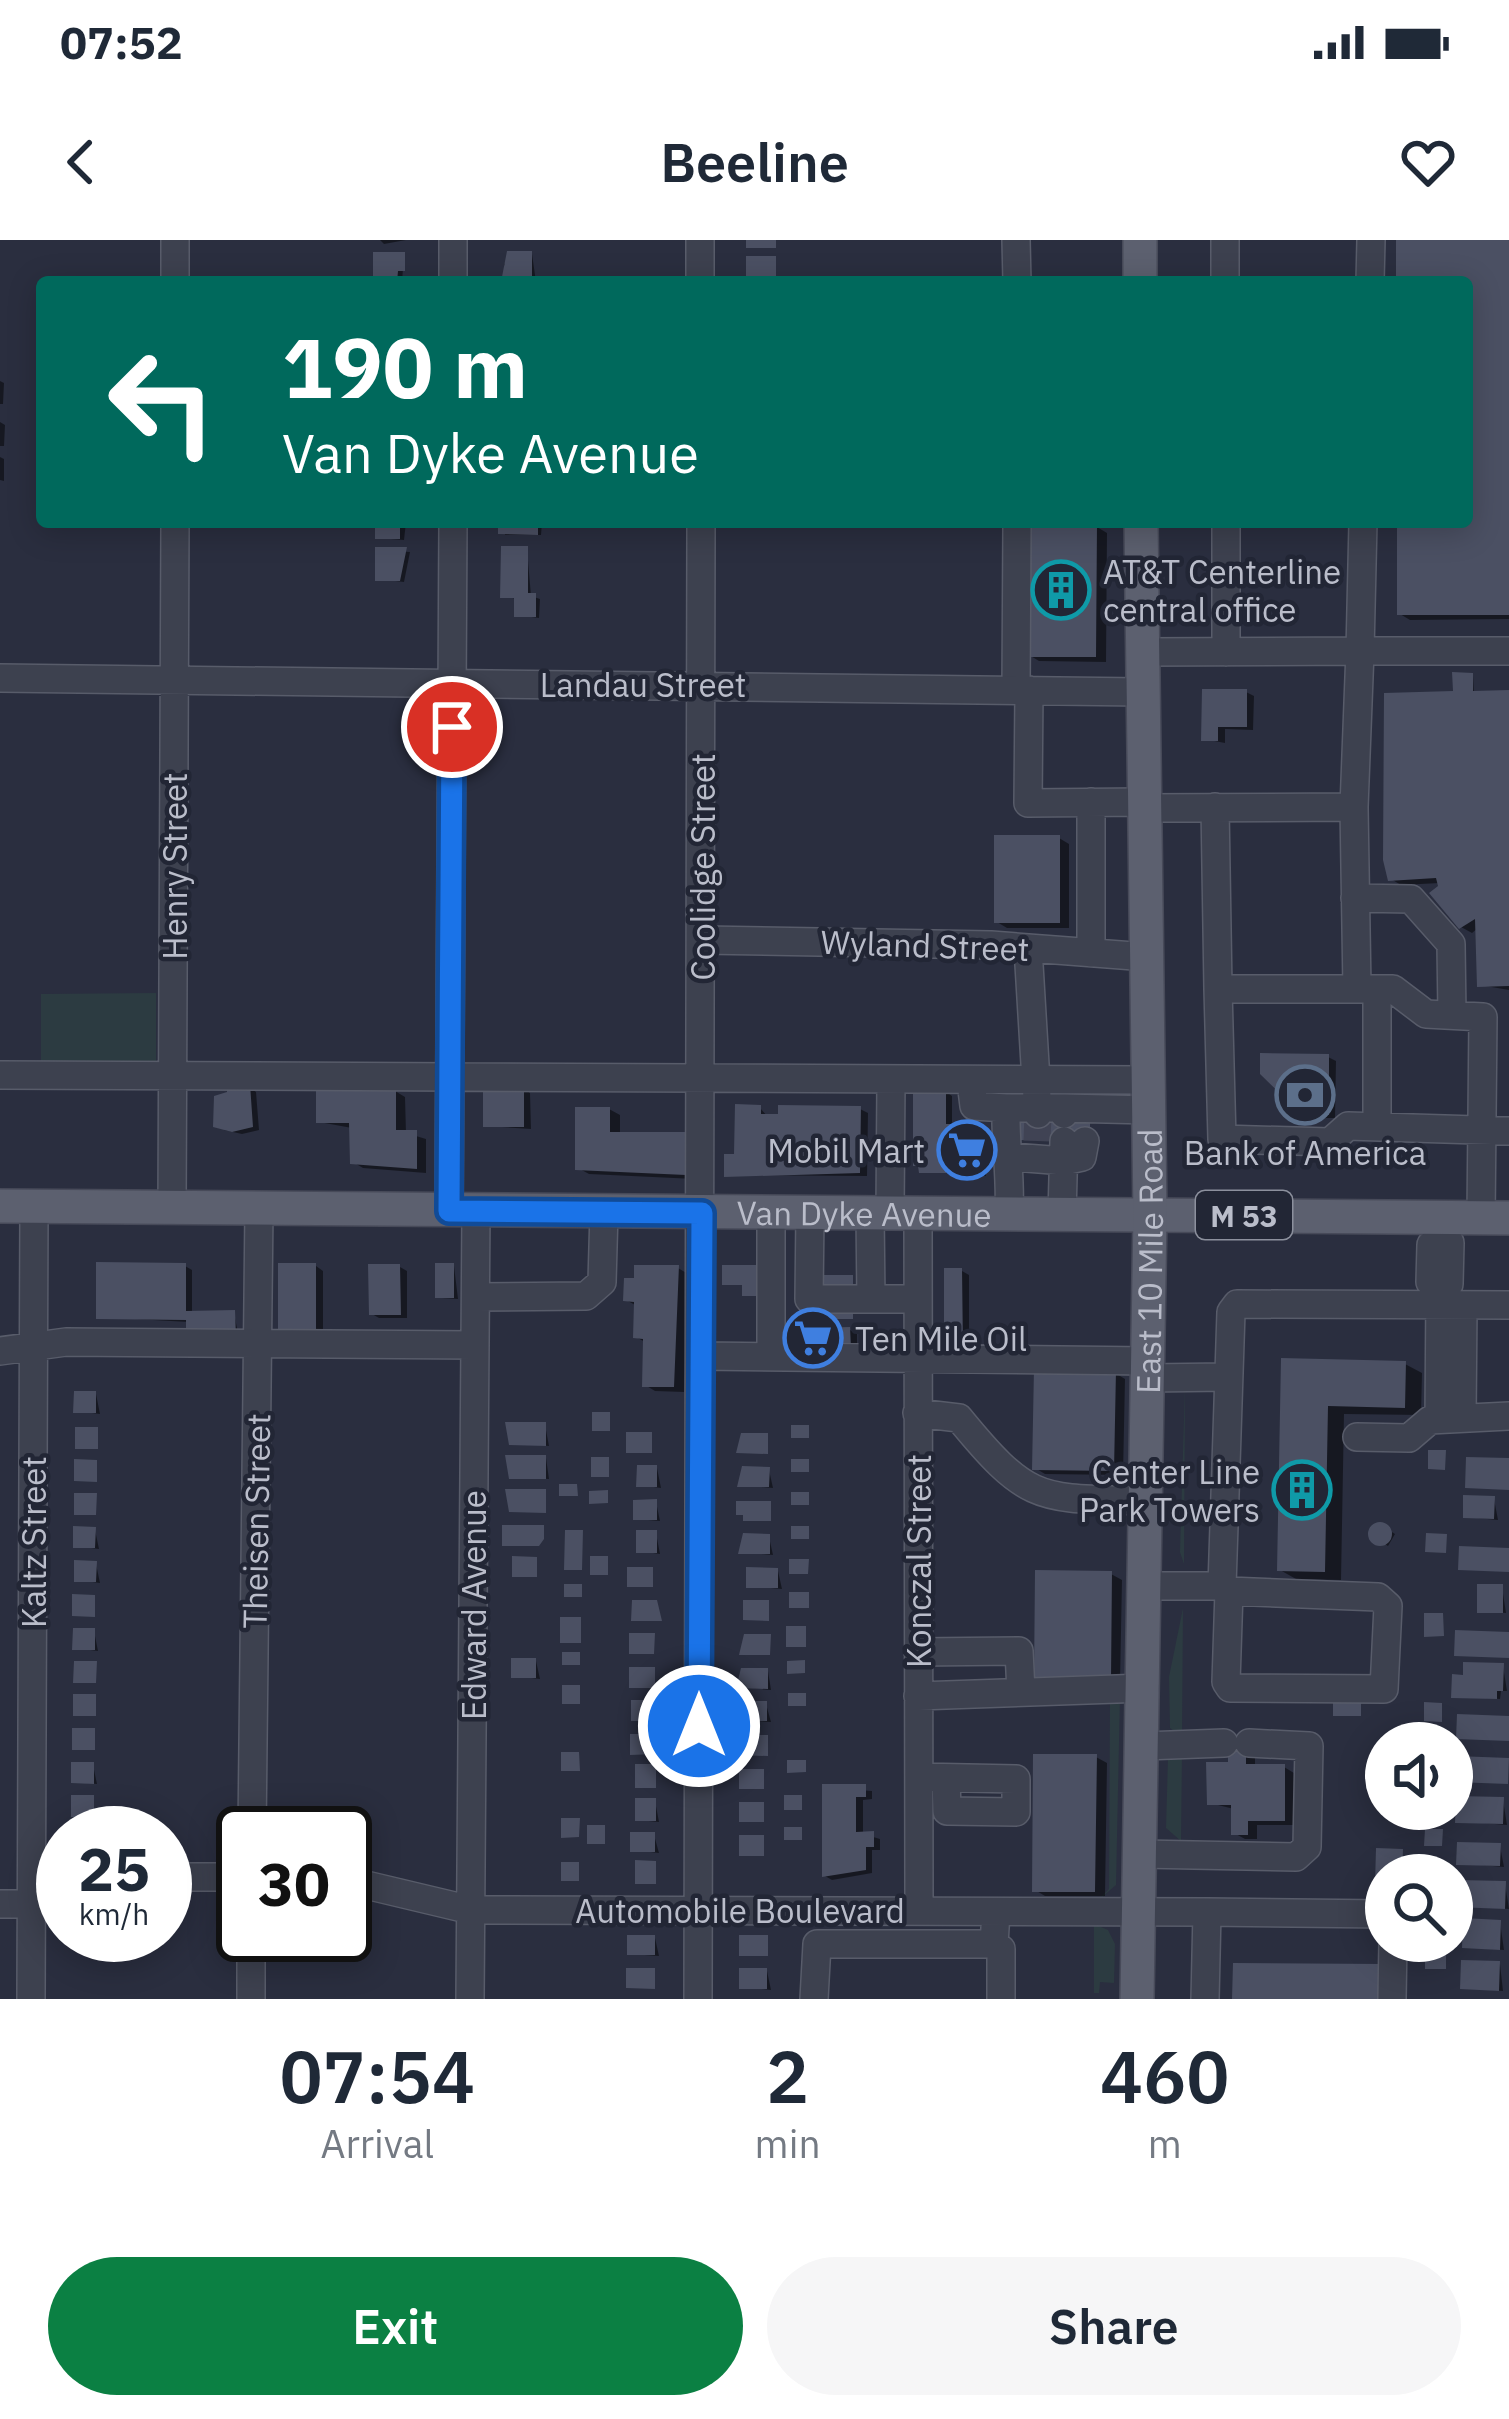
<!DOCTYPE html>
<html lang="en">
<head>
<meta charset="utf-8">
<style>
	body { margin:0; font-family:"IBM Plex Sans",sans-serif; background:#f6f6f7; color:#1f2937; height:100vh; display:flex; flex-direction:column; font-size:45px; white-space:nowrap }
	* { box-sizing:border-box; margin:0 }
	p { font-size:39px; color:#747a83 }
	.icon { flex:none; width:66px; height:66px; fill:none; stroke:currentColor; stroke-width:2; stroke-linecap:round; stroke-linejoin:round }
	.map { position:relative; height:1759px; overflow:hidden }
	.details { display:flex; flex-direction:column; background:#fff; flex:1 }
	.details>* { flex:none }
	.banner { position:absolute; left:36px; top:36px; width:1437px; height:252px; border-radius:12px; box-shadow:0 6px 30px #0003; background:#00695c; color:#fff; overflow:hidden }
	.buttons { position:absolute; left:1365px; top:1482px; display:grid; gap:24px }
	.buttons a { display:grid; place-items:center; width:108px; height:108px; border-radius:50%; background:#fff; box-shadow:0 6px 30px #0003; font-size:60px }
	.speed { position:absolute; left:36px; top:1566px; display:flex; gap:24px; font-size:60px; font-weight:700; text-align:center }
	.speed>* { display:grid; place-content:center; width:156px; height:156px; border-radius:50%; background:#fff; box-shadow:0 6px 30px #0003; line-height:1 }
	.speed small { font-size:30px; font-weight:400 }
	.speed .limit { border:6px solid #111; border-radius:18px; background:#fff; color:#111 }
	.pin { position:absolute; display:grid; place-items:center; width:102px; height:102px; color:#fff; margin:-51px; border:6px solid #fff; border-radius:50%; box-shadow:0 3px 12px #0007 }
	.me { position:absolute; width:132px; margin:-66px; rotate:0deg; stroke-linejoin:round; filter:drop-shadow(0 0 9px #0008) }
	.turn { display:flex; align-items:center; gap:42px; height:252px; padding:0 48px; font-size:54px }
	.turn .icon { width:156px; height:156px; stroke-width:2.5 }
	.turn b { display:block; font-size:84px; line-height:102px }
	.eta { display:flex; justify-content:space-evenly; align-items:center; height:204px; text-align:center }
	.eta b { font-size:72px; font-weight:600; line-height:84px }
	.action { display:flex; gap:24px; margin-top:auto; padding:24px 48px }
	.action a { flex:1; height:138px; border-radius:72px; background:#0b8043; color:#fff; font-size:48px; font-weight:600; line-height:138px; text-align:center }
	.action a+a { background:#f6f6f7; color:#1f2937 }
	.status { display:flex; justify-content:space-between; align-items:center; height:84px; padding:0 60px; background:#fff; direction:ltr }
	.status svg { height:33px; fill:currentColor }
	header { display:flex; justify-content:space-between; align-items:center; height:156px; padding:0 48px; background:#fff; font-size:54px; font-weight:600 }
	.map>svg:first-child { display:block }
	.green { fill:#2c3b41 }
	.shadow { fill:#0007 }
	.building { fill:#4b5063 }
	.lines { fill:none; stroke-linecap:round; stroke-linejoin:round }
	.minor-tunnel { stroke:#404354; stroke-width:27; stroke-dasharray:27 14; stroke-linecap:butt }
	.minor-casing { stroke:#585c6a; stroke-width:30 }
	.major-casing { stroke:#474a59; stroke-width:36 }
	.minor { stroke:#3d414f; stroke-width:27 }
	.major { stroke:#5c606f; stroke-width:33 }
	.route-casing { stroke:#114b97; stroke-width:30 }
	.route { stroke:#1a73e8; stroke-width:21 }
	.labels { text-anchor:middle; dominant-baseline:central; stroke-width:9; stroke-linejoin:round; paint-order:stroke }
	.shield { fill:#222635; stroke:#8c909d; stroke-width:3 }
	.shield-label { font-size:30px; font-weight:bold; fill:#babdca }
	.poi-label { font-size:33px; fill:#babdca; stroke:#222635; text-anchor:start }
	.street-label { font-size:33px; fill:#babdca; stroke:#222635 }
</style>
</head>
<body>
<div class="status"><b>07:52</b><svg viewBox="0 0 49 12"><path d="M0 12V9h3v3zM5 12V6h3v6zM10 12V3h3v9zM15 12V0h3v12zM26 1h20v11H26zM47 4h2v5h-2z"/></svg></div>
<header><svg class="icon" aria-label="back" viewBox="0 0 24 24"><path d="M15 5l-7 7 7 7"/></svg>Beeline<svg class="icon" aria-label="heart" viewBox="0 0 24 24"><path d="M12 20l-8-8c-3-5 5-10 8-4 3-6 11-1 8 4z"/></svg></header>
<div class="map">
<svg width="1509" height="1759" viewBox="0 0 1509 1759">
	<rect width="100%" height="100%" fill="#2a2e3f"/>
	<path class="green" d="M156,753V827H41V754Z
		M1185,1145L1184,1324L1180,1312Z
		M1183,1368L1182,1497L1170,1488L1169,1437Z
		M1120,1455L1116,1645L1095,1663L1109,1649L1110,1456Z
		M1182,1513L1181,1601L1166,1588L1168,1518Z
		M1094,1684L1108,1690L1115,1704L1114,1743L1100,1742L1099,1753H1094Z"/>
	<path class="shadow" d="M380,0H406L384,4Z
		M1509,2V379L1410,380L1400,374V282H1467V42H1399Z
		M532,14L536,42H504V24Z
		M404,15L402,42H376Z
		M0,141L4,143L3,164H0Z
		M0,182L5,185L4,206H0Z
		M0,217L4,219V241L0,240Z
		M378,282H406L404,300L378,298Z
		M504,282H542L541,295H505Z
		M1097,287L1107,293L1106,422L1039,421L1029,415Z
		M527,309L531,356L540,359L539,378L517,375V359L503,356Z
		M378,310L410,312L404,342L378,339Z
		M1473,436L1474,454L1509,453V750L1480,745L1478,688L1472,693L1461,687L1440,643L1401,645L1391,639Z
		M1246,452L1254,456L1253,490L1225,489V503L1204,499Z
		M1059,598L1069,604V688H1007L997,682Z
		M1328,817L1336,821L1335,878H1312L1303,873Z
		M249,847L256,852L259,890L242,894L224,890Z
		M523,848L530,853L531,889L486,886Z
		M395,851L405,857L406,893L426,899V933L363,928L353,922L352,888L319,882Z
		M945,851L952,856V887L986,891V936L922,931Z
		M760,868L768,877L860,869L868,873L867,936L727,935Z
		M609,869L620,875V895H684L695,901V939L589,934L578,928Z
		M185,1026L192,1030V1074L234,1073L239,1098L189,1082L99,1077Z
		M316,1026L323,1031V1101L281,1096Z
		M454,1026L458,1059L442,1058L438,1056Z
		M400,1027L407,1031V1078H379L372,1074Z
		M678,1028L688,1034L684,1152L655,1151L645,1145V1102L636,1097L637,1066L626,1060L637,1041Z
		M962,1031L969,1035V1112L947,1108Z
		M850,1090L857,1094V1111H789Z
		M1284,1121L1405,1124L1422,1133L1421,1175L1344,1174L1341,1340L1296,1339L1280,1330Z
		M1115,1133L1125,1139L1123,1235L1045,1234L1035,1228Z
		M96,1154L100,1174L76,1171Z
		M545,1185L549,1206L512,1203Z
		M546,1218L549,1239L512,1237Z
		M657,1228L661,1248L639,1245Z
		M769,1230L773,1248L741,1245Z
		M1494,1259L1498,1280L1466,1277Z
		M656,1262L660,1281L636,1279Z
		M1381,1285L1395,1294L1388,1306L1372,1295Z
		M95,1290L99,1309L76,1306Z
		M656,1293L660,1314L639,1311Z
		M769,1297L773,1315L742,1312Z
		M96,1324L100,1343L77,1340Z
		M778,1331L782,1349L749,1346Z
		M1111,1334L1122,1340L1120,1443H1086Z
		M1502,1347L1506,1373L1480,1371Z
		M94,1391L98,1411L75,1408Z
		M536,1421L540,1439L514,1436Z
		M1503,1426L1507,1451H1501L1500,1459L1454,1456Z
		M768,1431L771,1450L740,1447Z
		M766,1464L771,1482L738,1480Z
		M1255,1506V1527H1284L1294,1533L1295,1585H1257V1599H1245L1234,1593V1569L1210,1563L1231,1525Z
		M1096,1517L1107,1523L1105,1656H1045L1035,1650Z
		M93,1525L97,1544L74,1542Z
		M825,1547L872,1551V1559L863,1560V1594L880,1599V1610H872V1633L832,1640L825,1636Z
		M1503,1560L1507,1585L1458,1581Z
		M655,1561L659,1582L638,1580Z
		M654,1595L659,1613L633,1610Z
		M1500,1606L1504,1627L1459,1623Z
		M1505,1644L1509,1669L1459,1665Z
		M1500,1682L1504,1710L1465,1707Z
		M655,1698L659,1716L630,1714Z
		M1500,1724L1503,1751L1463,1748Z
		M767,1731L771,1750L742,1747Z"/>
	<path class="building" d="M746,0H776V8H746Z
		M1396,0H1509V375H1397V282H1467V42H1396Z
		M507,11H532V42H501Z
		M373,12H405V31H398L397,42H373Z
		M746,16H776V38H746Z
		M375,282H400V299H375Z
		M538,282V295L498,294V283Z
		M1027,283L1097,284L1096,417H1026Z
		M501,306H528V353H536V377H514V358H500Z
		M375,307H407L400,341H375Z
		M1452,432L1473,433V451L1509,450V746L1477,747L1475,679L1459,689L1429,653L1438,646L1436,638L1388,641L1383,620L1384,453L1453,451Z
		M1202,449H1247V487H1218V501H1201Z
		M994,595H1060V683H994Z
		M1260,813L1329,814V875H1302L1260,834Z
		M227,844H250L253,887L232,892L213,887L214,856L227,852Z
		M524,845V887H483V846Z
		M396,848V890H417V929L350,924L349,883H316V849Z
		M928,848H946V884H979L980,933H948V919L946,933H919L918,926H913V854L928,853Z
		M735,864L761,865V874H778V865L861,866L860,933L724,937V914H734Z
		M575,867H610V892H685L686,935L575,930Z
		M1010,874H1090V901L1010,900Z
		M96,1022L186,1023V1071L235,1070L236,1097H186V1080L96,1079Z
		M278,1023H316V1098H278Z
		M435,1023H454V1058H435Z
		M368,1024H400L401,1075H369Z
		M634,1025H679L674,1147H642L643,1099L633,1098L634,1062L623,1061L624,1038H634Z
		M722,1025H765V1056H742V1045H722Z
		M944,1028H962L963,1110H944Z
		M820,1035H853V1079H820Z
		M850,1087L851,1108H779V1089Z
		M1281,1118L1406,1121L1405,1168L1328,1166L1325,1332L1277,1331Z
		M1034,1128L1116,1130L1114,1231L1032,1230Z
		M74,1151H96V1173H73Z
		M592,1172H610V1191H592Z
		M505,1182H546V1206L509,1205Z
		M791,1185H809V1198H791Z
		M75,1187H98V1209H75Z
		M626,1192H652V1213H626Z
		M741,1193H768V1214L736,1213Z
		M1428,1210H1446L1445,1230L1428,1229Z
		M505,1215H546V1239H509Z
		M591,1217H609V1237H591Z
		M1466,1217L1509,1218V1250L1465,1248Z
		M74,1219L97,1220V1242L74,1241Z
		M791,1219H809V1232H791Z
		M637,1225H657V1247H636Z
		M742,1226L770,1227L769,1247H737Z
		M559,1244H577L578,1256H559Z
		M505,1249H546V1273L509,1272Z
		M608,1250V1263L589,1264V1251Z
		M791,1252H809V1265H791Z
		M74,1253H97L96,1275H74Z
		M1463,1255L1495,1256L1494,1279L1463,1278Z
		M657,1259V1280H633V1260Z
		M736,1261H771V1281H743V1275H736Z
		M1368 1294a12 12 0 1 1 24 0a12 12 0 1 1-24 0Z
		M502,1285H544V1299L539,1306H502Z
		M73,1286L96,1287L95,1308H73Z
		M791,1286H809V1299H791Z
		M565,1290H583L582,1330H564Z
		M636,1290H657V1313H636Z
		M743,1293L770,1294V1314H738Z
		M1426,1293L1447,1294L1446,1313L1425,1312Z
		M1459,1306L1509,1308V1332L1458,1330Z
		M512,1316L537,1317V1337H512Z
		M590,1316H608V1335H590Z
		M789,1319H809L808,1334H789Z
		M74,1320L97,1321L96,1342H74Z
		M627,1327H653V1347H627Z
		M746,1327L778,1328V1348H746Z
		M1035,1330L1112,1331L1111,1439H1034Z
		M564,1344H582V1357H564Z
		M1477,1344H1503V1373H1477Z
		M789,1352H809V1368H789Z
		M72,1354L95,1355V1377L72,1376Z
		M632,1360H657L662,1381H631Z
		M743,1360H769V1381L743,1380Z
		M1424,1373H1443L1444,1396L1424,1397Z
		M560,1377H581V1403H560Z
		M786,1386H806V1407H786Z
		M73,1388H95V1410H72Z
		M1455,1390L1509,1392V1418L1454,1416Z
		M629,1393H655L654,1414H629Z
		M744,1394H771L770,1415H739Z
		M562,1412H580V1425H562Z
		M511,1418H536V1438H511Z
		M805,1420V1433L787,1434V1421Z
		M74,1421H97L96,1443H73Z
		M1463,1422L1504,1423L1503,1451H1497V1459L1451,1458L1452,1434L1463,1435Z
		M629,1427H655V1448H629Z
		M741,1428H768V1449L736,1448Z
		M562,1445H580V1464H562Z
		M788,1453H806V1466H788Z
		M73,1454H96V1476H73Z
		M1333,1457H1361V1476H1333Z
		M631,1460H657L656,1481H631Z
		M740,1461H767V1481H735Z
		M1424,1462L1442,1463V1482L1424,1481Z
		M1457,1474L1509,1476V1501L1456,1499Z
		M72,1488H95V1510H72Z
		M630,1494H656V1514L630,1515Z
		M740,1495H768V1516L736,1515Z
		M1228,1497H1246V1524H1285V1581H1248V1595H1231V1565H1207L1206,1522H1228Z
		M561,1512H579L580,1531H561Z
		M1033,1514H1097L1095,1652H1032Z
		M1456,1516L1509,1518L1508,1544L1455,1542Z
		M787,1520H806V1532L787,1533Z
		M71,1522H94V1544L71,1543Z
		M635,1524H656V1548H635Z
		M739,1529H764V1549H739Z
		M822,1544H866V1557H856V1592L874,1591V1607H866V1630L822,1637Z
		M71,1555H94V1577H71Z
		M784,1555H802V1570H784Z
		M1456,1556L1504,1557L1503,1584L1455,1583Z
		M635,1558H656V1581H635Z
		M739,1562H764V1582H739Z
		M561,1578H580L579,1597L561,1598Z
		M587,1585H605V1604H587Z
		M784,1587H802V1600H784Z
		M1425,1589H1443L1442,1606H1424Z
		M630,1592H655V1612H630Z
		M739,1595H764V1616H739Z
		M1457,1602L1501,1603L1500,1626L1456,1625Z
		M1376,1608L1403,1609L1402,1635H1386V1644H1375Z
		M635,1620L656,1621V1644H635Z
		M561,1622H579V1641H561Z
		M1457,1640L1506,1641L1505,1669L1456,1667Z
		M1463,1678L1501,1680L1500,1710L1462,1708Z
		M627,1695H655V1715H627Z
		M739,1695H768V1716H739Z
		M1425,1713H1446V1729H1425Z
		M1461,1720L1500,1721L1499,1751L1460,1749Z
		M1233,1723L1384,1724L1383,1759H1232Z
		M626,1728H655V1749L626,1748Z
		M739,1728H767V1749H739Z"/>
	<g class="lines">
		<path class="minor-tunnel" d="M1037,901L1038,874"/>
		<defs>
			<path id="minor" d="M175,0V42
				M700,0V42
				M1016,0L1017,42
				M1225,0V42
				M453,42V0
				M1370,42L1371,0
				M1226,282V412
				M1363,282L1360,411H1509
				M1142,412L1360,411L1354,567L1142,568
				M0,438L1142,452
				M1016,450L1017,282
				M1029,450L1028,563L1142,562
				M1215,567L1218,749H1393L1426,774L1483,777L1481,978
				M1354,567L1357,749
				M1355,658L1411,659L1451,704L1452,775
				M703,700L991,705L1147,717
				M1028,708L1038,874
				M1091,713V562
				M1218,749L1222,899L1330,902L1348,886L1509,891
				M1377,749V887
				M0,835L1149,840
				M971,842L974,866L1006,868
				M1064,874V868L1149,870
				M1013,917L1064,921L1082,917L1085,901
				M172,970L175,282
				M449,971L453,282
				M810,973L809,1059H917
				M870,973L871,1059
				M890,973L891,841
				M918,973L919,1670
				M1009,973C1011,935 1005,905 1006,868H1064
				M1062,974L1064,901
				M1440,1050L1430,1042L1431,1005L1442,998
				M476,1057L586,1056L602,1042L604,972
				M0,1111L66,1102L475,1105
				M701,1116L1149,1121
				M771,1117V973
				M1149,1138L1226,1137
				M917,1173L959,1178C1030,1265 1040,1258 1147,1261
				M1462,1177L1463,1066
				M1439,1179L1440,1050L1449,1044L1450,1003L1442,998V977
				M1357,1197L1409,1198L1430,1180L1509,1176
				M1147,1346H1222
				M1229,1351L1378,1357L1388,1366L1384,1449L1230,1448L1226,1442L1229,1351L1222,1346L1231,1072L1237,1064L1509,1065
				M918,1412L1019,1411L1021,1452
				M918,1456L1145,1448
				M1144,1506L1224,1503
				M919,1537L1016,1539V1572L947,1571L946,1538
				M252,1593L259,969
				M1141,1614L1296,1617L1307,1607L1309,1506L1249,1503
				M32,1636L63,1637
				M165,1637H243
				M345,1640L471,1670L1207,1672L1205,1759
				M0,1664H31
				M1207,1672L1386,1674
				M994,1704L1001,1709V1759
				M31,1759L34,967
				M251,1759V1695
				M470,1759L476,971
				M698,1759L701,282
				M814,1759L817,1704H994L996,1672
				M1392,1759L1393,1701"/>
			<g id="major">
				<path d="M1140,0V42"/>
				<path id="s1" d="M0,966L1509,978"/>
				<path id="s2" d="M1137,1759L1150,975L1141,282"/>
			</g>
		</defs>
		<use href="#minor" class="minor-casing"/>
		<use href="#major" class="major-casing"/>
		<use href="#minor" class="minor"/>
		<use href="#major" class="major"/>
	</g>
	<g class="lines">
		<defs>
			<path id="route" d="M452,487L449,971L702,973L699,1486"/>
		</defs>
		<use href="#route" class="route-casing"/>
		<use href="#route" class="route"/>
	</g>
	<defs>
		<symbol id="building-ring" viewBox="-11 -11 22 22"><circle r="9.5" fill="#222635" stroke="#0f9aa8" stroke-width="1.5"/><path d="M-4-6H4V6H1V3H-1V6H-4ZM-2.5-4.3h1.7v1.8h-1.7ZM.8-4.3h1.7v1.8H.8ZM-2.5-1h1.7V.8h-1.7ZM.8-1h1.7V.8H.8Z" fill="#0f9aa8"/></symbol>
		<symbol id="bank-ring" viewBox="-11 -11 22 22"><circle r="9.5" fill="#222635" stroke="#5c6f8a" stroke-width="1.5"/><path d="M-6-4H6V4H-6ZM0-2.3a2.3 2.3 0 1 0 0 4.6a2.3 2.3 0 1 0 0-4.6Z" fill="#5c6f8a"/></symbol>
		<symbol id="supermarket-ring" viewBox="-11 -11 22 22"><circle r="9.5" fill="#222635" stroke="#3f7fe0" stroke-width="1.5"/><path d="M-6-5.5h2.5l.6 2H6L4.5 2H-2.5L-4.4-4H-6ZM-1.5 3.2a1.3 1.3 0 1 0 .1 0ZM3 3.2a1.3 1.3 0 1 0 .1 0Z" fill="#3f7fe0"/></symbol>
	</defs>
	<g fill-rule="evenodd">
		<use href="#building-ring" x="1028" y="317" width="66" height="66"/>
		<use href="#bank-ring" x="1272" y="822" width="66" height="66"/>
		<use href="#supermarket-ring" x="934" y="877" width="66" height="66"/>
		<use href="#supermarket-ring" x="780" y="1065" width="66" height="66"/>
		<use href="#building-ring" x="1269" y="1217" width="66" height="66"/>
	</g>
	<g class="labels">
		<rect class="shield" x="1196" y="951" width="96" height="48" rx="9"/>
		<g class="shield-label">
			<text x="1244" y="975">M 53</text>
		</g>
		<g class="poi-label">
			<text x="1103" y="331">AT&amp;T Centerline<tspan x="1103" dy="38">central office</tspan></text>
			<text x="925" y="910" text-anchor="end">Mobil Mart</text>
			<text x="1305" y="912" text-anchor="middle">Bank of America</text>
			<text x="855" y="1098">Ten Mile Oil</text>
			<text x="1260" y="1231" text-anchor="end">Center Line<tspan x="1260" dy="38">Park Towers</tspan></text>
		</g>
		<g class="street-label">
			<text x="643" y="444">Landau Street</text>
			<text transform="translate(174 626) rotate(-90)">Henry Street</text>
			<text transform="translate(702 627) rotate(-90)">Coolidge Street</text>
			<text transform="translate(925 705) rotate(2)">Wyland Street</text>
			<text stroke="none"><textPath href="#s1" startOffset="864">Van Dyke Avenue</textPath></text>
			<text stroke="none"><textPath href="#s2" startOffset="738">East 10 Mile Road</textPath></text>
			<text transform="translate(256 1281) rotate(-89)">Theisen Street</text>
			<text transform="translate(33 1302) rotate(-90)">Kaltz Street</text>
			<text transform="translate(918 1321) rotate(-90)">Konczal Street</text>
			<text transform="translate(473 1365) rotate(-90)">Edward Avenue</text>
			<text x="740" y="1670">Automobile Boulevard</text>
		</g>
	</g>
</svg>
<div class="buttons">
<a><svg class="icon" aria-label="sound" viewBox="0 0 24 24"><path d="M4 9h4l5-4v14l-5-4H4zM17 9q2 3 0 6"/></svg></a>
<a><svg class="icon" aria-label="search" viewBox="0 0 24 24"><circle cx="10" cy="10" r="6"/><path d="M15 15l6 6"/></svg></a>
</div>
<div class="speed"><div>25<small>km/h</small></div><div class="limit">30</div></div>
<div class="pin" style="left:452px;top:487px;background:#d93025"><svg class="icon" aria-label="arrive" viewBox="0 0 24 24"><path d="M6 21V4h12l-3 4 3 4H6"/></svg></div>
<svg class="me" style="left:699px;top:1486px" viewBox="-20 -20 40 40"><circle r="17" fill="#1a73e8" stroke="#fff" stroke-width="3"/><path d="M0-11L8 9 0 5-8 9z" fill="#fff"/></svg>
<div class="banner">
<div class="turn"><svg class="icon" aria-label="left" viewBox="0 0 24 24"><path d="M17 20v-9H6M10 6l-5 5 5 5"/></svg><div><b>190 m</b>Van Dyke Avenue</div></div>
</div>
</div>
<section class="details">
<div class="eta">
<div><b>07:54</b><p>Arrival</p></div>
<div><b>2</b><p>min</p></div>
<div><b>460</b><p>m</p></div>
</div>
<div class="action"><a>Exit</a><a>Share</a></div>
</section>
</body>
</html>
